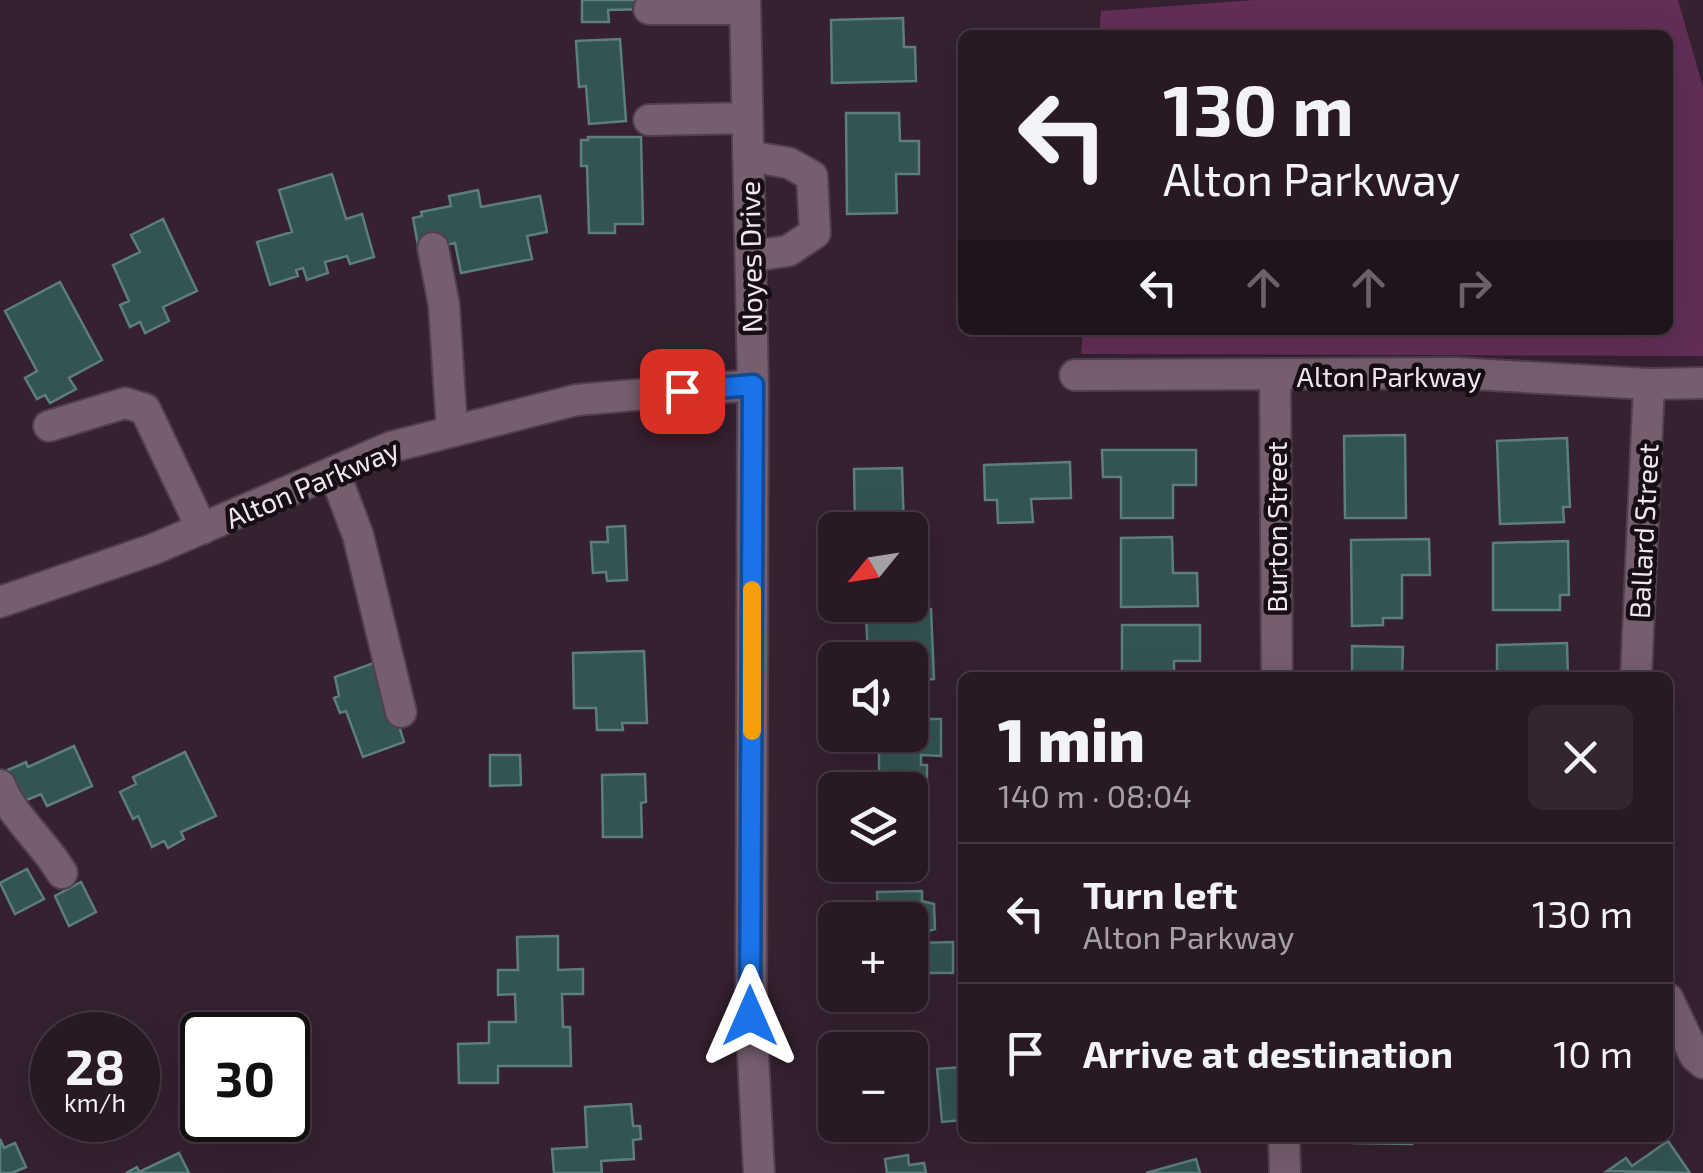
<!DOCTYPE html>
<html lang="en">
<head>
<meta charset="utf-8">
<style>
	body { margin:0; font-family:"Exo 2",sans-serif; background:#342631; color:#f1f3f6; height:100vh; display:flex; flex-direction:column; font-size:38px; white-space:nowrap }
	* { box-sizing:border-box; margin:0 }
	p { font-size:32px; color:#a5a0a6 }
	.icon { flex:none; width:55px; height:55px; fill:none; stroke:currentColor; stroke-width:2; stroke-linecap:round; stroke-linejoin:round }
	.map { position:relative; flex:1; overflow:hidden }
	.details { position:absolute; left:958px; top:672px; width:715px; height:470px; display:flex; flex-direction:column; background:#281924; border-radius:15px; box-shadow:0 10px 40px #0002,0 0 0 2px #443841 }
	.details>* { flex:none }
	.guide { position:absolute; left:958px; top:30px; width:715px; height:305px; border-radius:15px; box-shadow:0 10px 40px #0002,0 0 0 2px #443841; background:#281924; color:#f1f3f6; overflow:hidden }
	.needle { width:65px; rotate:240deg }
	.buttons { position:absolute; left:818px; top:512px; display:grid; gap:20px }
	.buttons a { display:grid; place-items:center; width:110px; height:110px; border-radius:15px; background:#281924; box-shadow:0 10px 40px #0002,0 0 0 2px #443841; font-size:50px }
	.speed { position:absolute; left:30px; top:1012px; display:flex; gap:20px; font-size:50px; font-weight:700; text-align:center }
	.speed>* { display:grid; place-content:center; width:130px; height:130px; border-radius:50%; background:#281924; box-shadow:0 10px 40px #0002,0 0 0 2px #443841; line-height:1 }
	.speed small { font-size:25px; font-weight:400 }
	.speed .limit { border:5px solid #111; border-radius:15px; background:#fff; color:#111 }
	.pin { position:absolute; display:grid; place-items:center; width:85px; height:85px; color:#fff; margin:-42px; border-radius:20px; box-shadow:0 5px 15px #0006 }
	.me { position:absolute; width:110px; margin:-55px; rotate:0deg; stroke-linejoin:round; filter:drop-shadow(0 0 8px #0008) }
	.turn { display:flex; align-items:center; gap:35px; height:210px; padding:0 40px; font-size:45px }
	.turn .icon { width:130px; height:130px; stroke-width:2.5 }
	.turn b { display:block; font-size:70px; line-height:85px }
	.lanes { display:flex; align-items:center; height:95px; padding:0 40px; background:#0003; justify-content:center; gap:50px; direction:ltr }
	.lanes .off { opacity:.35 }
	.round { display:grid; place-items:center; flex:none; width:105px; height:105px; border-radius:15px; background:#342631 }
	.headline { display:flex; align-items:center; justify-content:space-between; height:170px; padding:0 40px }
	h1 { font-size:60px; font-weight:800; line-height:75px }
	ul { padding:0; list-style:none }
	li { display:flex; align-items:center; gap:30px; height:140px; padding:0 40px; border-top:2px solid #443841 }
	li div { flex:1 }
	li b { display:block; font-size:38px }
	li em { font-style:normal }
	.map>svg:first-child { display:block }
	.green { fill:#622e56 }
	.building { fill:#335452; stroke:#5c7e7c; stroke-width:2.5 }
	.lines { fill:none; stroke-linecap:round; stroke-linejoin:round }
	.minor-casing { stroke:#503f4c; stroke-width:34 }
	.minor { stroke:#755e6e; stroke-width:30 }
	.route-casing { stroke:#114b97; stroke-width:25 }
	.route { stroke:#1a73e8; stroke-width:18 }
	.slow { stroke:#f59e0b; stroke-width:18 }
	.labels { text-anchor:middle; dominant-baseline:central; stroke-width:9; stroke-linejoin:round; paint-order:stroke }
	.street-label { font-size:28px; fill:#f3e5ef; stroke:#170e15 }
</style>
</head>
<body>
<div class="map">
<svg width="1703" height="1173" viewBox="0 0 1703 1173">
	<rect width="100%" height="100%" fill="#352130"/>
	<path class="green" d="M1255,0H1678L1703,87V356L1081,354L1083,330H1668V35H1099L1101,11Z"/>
	<path class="building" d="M582,0H648L649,9L608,10L609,22H582Z
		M903,18L904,47H915L916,81L832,83L831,20Z
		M620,39L626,121L589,124L586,86L579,87L576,41Z
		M846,113H899L900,141H919V174H896L897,213L847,214Z
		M588,137H641L643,224H615V233H589L587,166H581V140H588Z
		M332,174L346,219L362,214L374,257L350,264L347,256L325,262L328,273L307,280L303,268L296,270L298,276L270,285L257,242L292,232L279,190Z
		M478,190L481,207L540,196L547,232L527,236L532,259L461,273L455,243L419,251L413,218L422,216L421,212L451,206L449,196Z
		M163,219L197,291L163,307L169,321L145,333L140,322L130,327L120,305L129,301L113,265L140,252L131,235Z
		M60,282L102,360L69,378L76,389L50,403L45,395L37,399L25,378L37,371L5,311Z
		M1405,435L1406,518H1345L1344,436Z
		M1567,438L1570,507H1563L1564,522L1500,524L1497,441Z
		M1102,450H1196V485H1173V518H1121V477H1103Z
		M1070,462L1071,498L1031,499L1033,522L998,523L997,500H985L984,465Z
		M902,468L904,530H855L854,469Z
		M625,526L627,580L607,581L606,572L593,573L591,542H608L607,527Z
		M1172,537L1173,573H1197L1198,606L1121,607V538Z
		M1429,539L1430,575H1402V618H1383V625L1352,626L1351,540Z
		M1568,541L1569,595H1560V610H1493V543Z
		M931,609L934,679L910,680V660H868L866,612Z
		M1122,625H1200V661H1174V678H1122Z
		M1567,643L1568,678H1497V645Z
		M1352,646L1403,647L1402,678H1352Z
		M644,651L647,723H622L623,730H597L596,708H574L573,653Z
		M379,661L404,742L363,757L346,711L340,713L334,698L339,696L335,677Z
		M910,719H941V756L921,755V765H927V778H879V735H910Z
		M74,746L92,786L47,806L41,794L22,802L8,770L26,762L28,767Z
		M185,752L216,816L181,832L184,839L168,848L164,841L152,847L138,816L133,819L120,792L136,784L133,777Z
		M490,755H520L521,785L490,786Z
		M645,774L646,802L641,803L642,837H603L602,775Z
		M910,801H921V840H927V860H910Z
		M27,869L44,899L15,914L0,883Z
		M81,882L96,912L69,926L55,896Z
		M922,891V901L934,904L935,929L918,934V943L953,942V973H910V920H878L877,892Z
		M558,936V970L583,969V994H562L563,1027H570L571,1066H498V1083H459L458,1044L489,1043V1022H516L515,994L498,995V970H518L517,937Z
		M962,1067V1120L942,1122L937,1069Z
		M631,1104L633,1126H640L641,1139L633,1140L634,1159L601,1161L602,1173H554L552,1149L587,1147L585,1107Z
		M1354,1138H1412V1144L1354,1143Z
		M0,1139L4,1148L15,1143L26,1167L12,1173H0Z
		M1668,1141L1690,1173L1607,1171L1626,1158L1632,1166Z
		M179,1153L189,1173H126L137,1167L139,1172Z
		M908,1155L909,1165L924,1163L926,1173H887L885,1159Z
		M1196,1159L1200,1173H1146Z"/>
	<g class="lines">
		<defs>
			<path id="minor" d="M745,0L753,385L751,1016L759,1173
				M649,9H744
				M649,120L747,118
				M748,156L789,163L812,176L815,233L788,251L751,256
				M433,248L444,305L452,431
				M1075,375L1456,373L1649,384L1703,383
				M1275,376L1277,678
				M49,426L125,403L145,409L202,529
				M334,472L358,535L401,712
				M0,602L154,549L391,447L576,400L753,385
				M1636,678L1649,384
				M0,785C13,818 44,842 62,873
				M1668,999L1695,1056L1703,1063
				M1284,1138L1285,1173"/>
		</defs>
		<use href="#minor" class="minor-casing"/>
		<use href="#minor" class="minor"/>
	</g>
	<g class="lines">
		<defs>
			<path id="route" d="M682,391L753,385L750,1016"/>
		</defs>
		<use href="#route" class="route-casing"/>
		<use href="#route" class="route"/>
		<path class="slow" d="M752,731V590"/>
	</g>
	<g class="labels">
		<g class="street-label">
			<text transform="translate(750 257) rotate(-91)">Noyes Drive</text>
			<text x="1389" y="376">Alton Parkway</text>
			<text transform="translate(312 483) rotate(-23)">Alton Parkway</text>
			<text transform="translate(1276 527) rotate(-90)">Burton Street</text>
			<text transform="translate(1643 531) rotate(-87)">Ballard Street</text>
		</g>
	</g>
</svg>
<div class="buttons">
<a><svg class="needle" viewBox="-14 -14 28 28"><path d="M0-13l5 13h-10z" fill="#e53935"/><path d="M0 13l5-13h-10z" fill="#a5a0a6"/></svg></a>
<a><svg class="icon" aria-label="sound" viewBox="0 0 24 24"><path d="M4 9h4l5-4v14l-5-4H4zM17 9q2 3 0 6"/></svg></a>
<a><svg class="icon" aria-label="layers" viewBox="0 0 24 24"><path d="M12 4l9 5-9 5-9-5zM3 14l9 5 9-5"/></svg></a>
<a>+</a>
<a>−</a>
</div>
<div class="speed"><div>28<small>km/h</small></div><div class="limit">30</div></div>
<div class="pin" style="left:682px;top:391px;background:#d93025"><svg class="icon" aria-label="arrive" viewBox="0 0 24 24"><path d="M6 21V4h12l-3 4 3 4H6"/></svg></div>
<svg class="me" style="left:750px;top:1016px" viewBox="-20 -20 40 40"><path d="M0-17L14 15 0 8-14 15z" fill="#1a73e8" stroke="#fff" stroke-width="4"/></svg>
<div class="guide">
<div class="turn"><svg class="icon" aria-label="left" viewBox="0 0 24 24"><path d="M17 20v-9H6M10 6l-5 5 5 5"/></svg><div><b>130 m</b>Alton Parkway</div></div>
<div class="lanes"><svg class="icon" aria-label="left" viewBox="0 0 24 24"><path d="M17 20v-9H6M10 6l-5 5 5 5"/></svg><svg class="icon off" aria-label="ahead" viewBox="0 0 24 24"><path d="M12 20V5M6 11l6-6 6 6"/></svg><svg class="icon off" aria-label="ahead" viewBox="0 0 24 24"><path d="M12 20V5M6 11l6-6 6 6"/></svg><svg class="icon off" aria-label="right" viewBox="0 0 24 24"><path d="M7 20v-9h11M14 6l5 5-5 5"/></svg></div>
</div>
<section class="details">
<div class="headline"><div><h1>1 min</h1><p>140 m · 08:04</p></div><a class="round"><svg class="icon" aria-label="close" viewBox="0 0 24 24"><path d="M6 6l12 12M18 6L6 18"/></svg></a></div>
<ul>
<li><svg class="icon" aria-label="left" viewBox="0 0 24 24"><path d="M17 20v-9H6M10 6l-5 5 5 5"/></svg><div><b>Turn left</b><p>Alton Parkway</p></div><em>130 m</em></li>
<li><svg class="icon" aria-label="arrive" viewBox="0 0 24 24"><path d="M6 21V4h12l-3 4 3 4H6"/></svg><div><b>Arrive at destination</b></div><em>10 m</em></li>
</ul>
</section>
</div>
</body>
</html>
